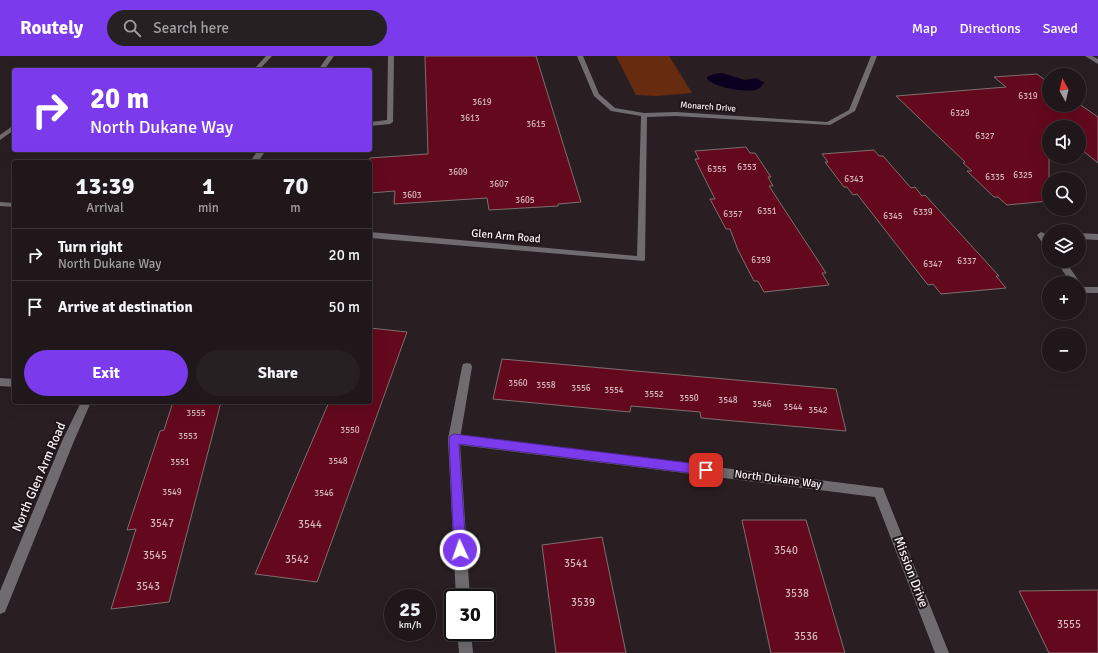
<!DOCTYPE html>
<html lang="en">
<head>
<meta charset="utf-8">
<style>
	body { margin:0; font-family:Signika,sans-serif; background:#272023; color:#f1f3f6; height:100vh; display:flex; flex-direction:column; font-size:15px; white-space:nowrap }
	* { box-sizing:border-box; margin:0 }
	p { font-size:13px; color:#a19fa2 }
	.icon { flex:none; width:22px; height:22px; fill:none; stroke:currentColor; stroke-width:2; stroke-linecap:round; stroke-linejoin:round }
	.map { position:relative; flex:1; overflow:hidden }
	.panel { position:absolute; left:12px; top:104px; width:360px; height:244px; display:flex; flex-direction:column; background:#1f171a; border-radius:4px; box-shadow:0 4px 16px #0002,0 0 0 1px #3c3639 }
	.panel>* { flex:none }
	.hud { position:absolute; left:12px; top:12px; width:360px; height:84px; border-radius:4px; box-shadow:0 4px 16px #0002,0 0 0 1px #3c3639; background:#7c3aed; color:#fff; overflow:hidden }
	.needle { width:26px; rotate:352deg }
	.controls { position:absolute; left:1042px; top:12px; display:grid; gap:8px }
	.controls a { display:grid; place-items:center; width:44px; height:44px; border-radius:50%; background:#1f171a; box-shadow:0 4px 16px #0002,0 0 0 1px #3c3639; font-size:20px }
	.speed { position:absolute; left:384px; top:533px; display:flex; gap:8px; font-size:20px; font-weight:700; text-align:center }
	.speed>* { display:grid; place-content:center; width:52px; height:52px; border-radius:50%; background:#1f171a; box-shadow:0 4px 16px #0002,0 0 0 1px #3c3639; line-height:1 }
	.speed small { font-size:10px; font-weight:400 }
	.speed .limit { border:2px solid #111; border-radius:6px; background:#fff; color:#111 }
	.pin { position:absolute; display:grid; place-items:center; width:34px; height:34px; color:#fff; margin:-17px; border-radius:8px; box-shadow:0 2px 6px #0006 }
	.me { position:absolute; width:44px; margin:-22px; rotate:357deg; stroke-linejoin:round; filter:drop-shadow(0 0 3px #0008) }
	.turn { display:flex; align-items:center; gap:14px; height:84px; padding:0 12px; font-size:18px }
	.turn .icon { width:52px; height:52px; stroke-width:2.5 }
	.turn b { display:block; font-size:28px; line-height:34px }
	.eta { display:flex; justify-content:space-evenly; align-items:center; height:68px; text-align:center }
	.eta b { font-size:24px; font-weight:800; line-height:28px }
	.action { display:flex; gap:8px; margin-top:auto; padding:8px 12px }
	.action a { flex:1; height:46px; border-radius:24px; background:#7c3aed; color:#fff; font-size:16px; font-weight:800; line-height:46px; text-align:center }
	.action a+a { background:#272023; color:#f1f3f6 }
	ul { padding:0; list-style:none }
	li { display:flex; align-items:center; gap:12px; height:52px; padding:0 12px; border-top:1px solid #3c3639 }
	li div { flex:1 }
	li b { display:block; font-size:15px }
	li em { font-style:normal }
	header { display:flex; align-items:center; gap:24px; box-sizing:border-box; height:56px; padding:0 20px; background:#7c3aed; color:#fff }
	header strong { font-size:19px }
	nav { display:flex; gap:22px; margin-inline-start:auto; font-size:14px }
	.search { width:280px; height:36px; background:#272023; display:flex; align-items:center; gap:10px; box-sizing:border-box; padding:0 14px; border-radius:22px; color:#a19fa2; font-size:15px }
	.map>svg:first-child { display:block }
	.green { fill:#672c10 }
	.water { fill:#0c0021 }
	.building { fill:#64091d; stroke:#7c6f6f }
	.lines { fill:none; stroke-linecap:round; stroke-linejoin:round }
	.lane { fill:#6f6b6f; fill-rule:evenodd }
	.street { fill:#6f6b6f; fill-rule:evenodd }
	.route { fill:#7c3aed; stroke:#51269a }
	.labels { text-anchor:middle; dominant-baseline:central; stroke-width:4; stroke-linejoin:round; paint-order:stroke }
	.number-label { font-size:9px; fill:#d4b8bf }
	.far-street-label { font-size:9px; fill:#f9f2f5; stroke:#1f161a }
	.street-label { font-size:11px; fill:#f9f2f5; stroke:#1f161a }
	.near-number-label { font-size:11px; fill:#d4b8bf }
	.near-street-label { font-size:13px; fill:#f9f2f5; stroke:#1f161a }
</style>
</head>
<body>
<header>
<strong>Routely</strong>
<div class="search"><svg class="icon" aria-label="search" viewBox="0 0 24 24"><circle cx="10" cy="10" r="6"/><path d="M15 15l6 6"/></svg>Search here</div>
<nav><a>Map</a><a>Directions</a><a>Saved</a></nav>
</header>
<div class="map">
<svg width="1098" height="597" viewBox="0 0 1098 597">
	<rect width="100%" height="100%" fill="#291f23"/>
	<path class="green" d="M616,0H669L692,37L656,40L636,39Z"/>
	<path class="water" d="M722,17L745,24L756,22L765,27C761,29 762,31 758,33C750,38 713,31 707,23V21L714,18Z"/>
	<path class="building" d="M425,0H536L581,146L558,148V150L489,154L487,142L394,148L395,135L370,137V102L428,98Z
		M1037,18L1049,27V49L1079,48L1098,61V107L1082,94L1079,95V71H1049V145L1007,149L998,141H994L967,115H972L963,107L965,106L896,40L1006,31L994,21Z
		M746,91L750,97H755L771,121H768L773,130H769L826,217H822L829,229L764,236L758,225H754L738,194L730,173H726L710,143H715L695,103H699L695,95Z
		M874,94L879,100H883L911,132L915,131L922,140L925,139L999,220H996L1006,232L941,238L933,228L928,229L857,138L853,139L847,131H844L825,106H828L822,98Z
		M370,272L407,276L317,526L255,518L329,346H370Z
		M502,303L836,333L846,375L701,362L700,356L631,350L630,356L493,343Z
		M173,346H221L169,546L111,553L136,473L127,474L160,375L164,374Z
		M742,464H806L845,597H771Z
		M602,481L626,597H556L542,489Z
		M1098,534V597H1049L1019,535Z"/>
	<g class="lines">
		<path class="lane" d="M266,0H272L259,14H253Z
			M388,0H394L393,66L390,68L370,70V66L387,64Z
			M1085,0H1092L1098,3V8Z
			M14,69V74L0,84V79Z
			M1041,176C1049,178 1049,186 1049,193L1046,192L1037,179Z
			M1079,177L1098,178V184L1079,183Z
			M1056,205H1065L1079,225L1080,228L1084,231H1098V237H1079V227H1071Z
			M467,307L471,308L472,311L460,383L458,386L454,388L450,386L448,383L462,311L463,308Z
			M0,322L14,323V331L0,330Z"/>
		<path class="street" d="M328,0H334L324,14H318Z
			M577,0H583L599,38L615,52L644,57L676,56L827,66L849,54L871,0H877L855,55L830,69L676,60L647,61L645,203L644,205L370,182V176L637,200L641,60L611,55L594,40Z
			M258,94H266L258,106H250Z
			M0,146L14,147V151L0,150Z
			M81,346H91L74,385L5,556L0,558V535L62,385Z
			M454,378L883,432L949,597H935L875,441L460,389L470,542H456L448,383L450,380Z
			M457,576H471L473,597H459Z"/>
	</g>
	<path class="route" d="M454,378L706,409L710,411L711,414L710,417L706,419L459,388L466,494L464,498L460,500L456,498L454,494L449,383L450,380Z"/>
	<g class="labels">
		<g class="number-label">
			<text x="1028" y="40">6319</text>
			<text x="482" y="46">3619</text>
			<text x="960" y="57">6329</text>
			<text x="470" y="62">3613</text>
			<text x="536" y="68">3615</text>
			<text x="985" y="80">6327</text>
			<text x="747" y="111">6353</text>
			<text x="717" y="113">6355</text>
			<text x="458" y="116">3609</text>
			<text x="1023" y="119">6325</text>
			<text x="995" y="121">6335</text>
			<text x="854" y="123">6343</text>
			<text x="499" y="128">3607</text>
			<text x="412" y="139">3603</text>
			<text x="525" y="144">3605</text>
			<text x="767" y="155">6351</text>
			<text x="923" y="156">6339</text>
			<text x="733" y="158">6357</text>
			<text x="893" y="160">6345</text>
			<text x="761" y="204">6359</text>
			<text x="967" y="205">6337</text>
			<text x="933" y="208">6347</text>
			<text x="518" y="327">3560</text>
			<text x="546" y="329">3558</text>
			<text x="581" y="332">3556</text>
			<text x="614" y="334">3554</text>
			<text x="654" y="338">3552</text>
			<text x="689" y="342">3550</text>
			<text x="728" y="344">3548</text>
			<text x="762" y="348">3546</text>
			<text x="793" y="351">3544</text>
			<text x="818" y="354">3542</text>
			<text x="196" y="357">3555</text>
			<text x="350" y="374">3550</text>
			<text x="188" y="380">3553</text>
			<text x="338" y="405">3548</text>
			<text x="180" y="406">3551</text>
			<text x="172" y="436">3549</text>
			<text x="324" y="437">3546</text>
		</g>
		<g class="far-street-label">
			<text transform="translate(708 51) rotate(4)">Monarch Drive</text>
		</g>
		<g class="street-label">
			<text transform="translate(506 180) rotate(5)">Glen Arm Road</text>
			<text transform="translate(778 423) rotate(7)">North Dukane Way</text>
		</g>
		<g class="near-number-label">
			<text x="162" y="467">3547</text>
			<text x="310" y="468">3544</text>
			<text x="786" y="494">3540</text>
			<text x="155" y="499">3545</text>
			<text x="297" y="503">3542</text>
			<text x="576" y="507">3541</text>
			<text x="148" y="530">3543</text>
			<text x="797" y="537">3538</text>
			<text x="583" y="546">3539</text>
			<text x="1069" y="568">3555</text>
			<text x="806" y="580">3536</text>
		</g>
		<g class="near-street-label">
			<text transform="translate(39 421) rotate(-67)">North Glen Arm Road</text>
			<text transform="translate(911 516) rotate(69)">Mission Drive</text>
		</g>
	</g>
</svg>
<div class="controls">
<a><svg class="needle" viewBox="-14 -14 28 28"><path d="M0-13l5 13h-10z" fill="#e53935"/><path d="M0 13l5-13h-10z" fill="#a19fa2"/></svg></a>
<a><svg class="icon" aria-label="sound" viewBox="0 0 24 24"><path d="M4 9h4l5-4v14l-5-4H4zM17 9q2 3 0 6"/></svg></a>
<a><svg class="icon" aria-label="search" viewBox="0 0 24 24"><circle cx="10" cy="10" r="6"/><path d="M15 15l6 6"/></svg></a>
<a><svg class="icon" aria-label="layers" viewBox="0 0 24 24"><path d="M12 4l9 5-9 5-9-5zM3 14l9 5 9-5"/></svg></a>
<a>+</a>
<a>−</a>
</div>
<div class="speed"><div>25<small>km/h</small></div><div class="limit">30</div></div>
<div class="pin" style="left:706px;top:414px;background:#d93025"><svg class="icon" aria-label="arrive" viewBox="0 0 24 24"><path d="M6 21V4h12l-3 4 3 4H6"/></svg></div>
<svg class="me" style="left:460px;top:494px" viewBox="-20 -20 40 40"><circle r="17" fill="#7c3aed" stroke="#fff" stroke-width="3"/><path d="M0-11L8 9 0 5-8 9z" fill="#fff"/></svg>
<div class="hud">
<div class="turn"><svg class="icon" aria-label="right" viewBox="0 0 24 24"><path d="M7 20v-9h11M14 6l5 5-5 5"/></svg><div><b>20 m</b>North Dukane Way</div></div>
</div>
<section class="panel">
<div class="eta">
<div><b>13:39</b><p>Arrival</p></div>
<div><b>1</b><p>min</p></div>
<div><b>70</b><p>m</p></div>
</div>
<ul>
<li><svg class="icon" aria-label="right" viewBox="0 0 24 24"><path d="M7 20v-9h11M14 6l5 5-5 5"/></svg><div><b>Turn right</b><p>North Dukane Way</p></div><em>20 m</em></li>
<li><svg class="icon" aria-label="arrive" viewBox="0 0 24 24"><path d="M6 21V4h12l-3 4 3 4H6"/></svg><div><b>Arrive at destination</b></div><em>50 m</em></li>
</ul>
<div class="action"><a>Exit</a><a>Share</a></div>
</section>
</div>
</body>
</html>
